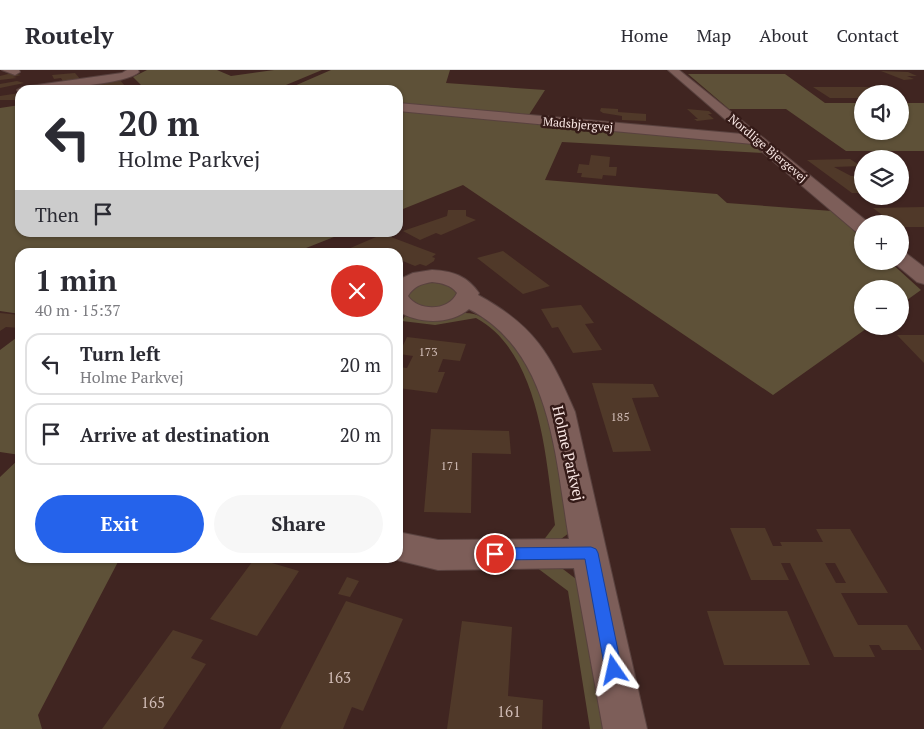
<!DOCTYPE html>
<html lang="en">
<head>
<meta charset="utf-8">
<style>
	body { margin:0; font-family:"PT Serif",serif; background:#f7f7f7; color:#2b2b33; height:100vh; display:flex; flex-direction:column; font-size:19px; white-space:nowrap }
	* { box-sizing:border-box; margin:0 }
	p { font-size:16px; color:#7c7c81 }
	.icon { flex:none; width:28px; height:28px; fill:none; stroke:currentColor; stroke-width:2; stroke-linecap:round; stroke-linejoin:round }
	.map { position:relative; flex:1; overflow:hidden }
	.side { position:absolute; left:15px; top:178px; width:388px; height:315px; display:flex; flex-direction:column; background:#fff; border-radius:15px; box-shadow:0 1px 4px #0004 }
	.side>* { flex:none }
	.guide { position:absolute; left:15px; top:15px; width:388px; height:152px; border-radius:15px; box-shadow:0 1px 4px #0004; background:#fff; color:#2b2b33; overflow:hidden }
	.controls { position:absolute; left:854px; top:15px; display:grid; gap:10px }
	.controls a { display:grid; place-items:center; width:55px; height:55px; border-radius:50%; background:#fff; box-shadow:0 1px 4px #0004; font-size:25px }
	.pin { position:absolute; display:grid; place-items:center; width:42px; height:42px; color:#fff; margin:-21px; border:2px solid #fff; border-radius:50%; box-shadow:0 1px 5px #0007 }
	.me { position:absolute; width:55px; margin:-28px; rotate:349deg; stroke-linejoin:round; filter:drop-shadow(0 0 4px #0008) }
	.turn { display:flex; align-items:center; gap:18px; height:105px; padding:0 20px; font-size:22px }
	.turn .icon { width:65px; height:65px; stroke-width:2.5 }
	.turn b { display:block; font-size:35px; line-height:42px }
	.then { display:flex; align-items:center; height:48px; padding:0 20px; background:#0003; gap:10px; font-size:19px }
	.round { display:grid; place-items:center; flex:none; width:52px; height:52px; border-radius:26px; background:#f7f7f7 }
	.overview { display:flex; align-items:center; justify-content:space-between; height:85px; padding:0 20px }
	h1 { font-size:30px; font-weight:700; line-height:38px }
	.action { display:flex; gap:10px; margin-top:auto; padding:10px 20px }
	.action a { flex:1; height:58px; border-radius:30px; background:#2563eb; color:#fff; font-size:20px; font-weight:700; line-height:58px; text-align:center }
	.action a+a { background:#f7f7f7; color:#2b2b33 }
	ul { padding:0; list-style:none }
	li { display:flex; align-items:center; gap:15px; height:62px; margin:0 10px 8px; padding:0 10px; border:2px solid #e1e1e2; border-radius:15px }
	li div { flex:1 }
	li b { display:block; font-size:19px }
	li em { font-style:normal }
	header { display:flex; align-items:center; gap:30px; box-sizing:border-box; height:70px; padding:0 25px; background:#fff; border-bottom:1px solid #e1e1e2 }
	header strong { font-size:24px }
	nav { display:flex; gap:28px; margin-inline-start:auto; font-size:18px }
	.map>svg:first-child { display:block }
	.green { fill:#5e5138 }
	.building { fill:#503929; fill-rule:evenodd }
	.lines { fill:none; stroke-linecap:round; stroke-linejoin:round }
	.minor-casing { stroke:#59423f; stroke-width:2 }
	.minor { fill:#7d5e59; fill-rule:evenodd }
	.route { fill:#2563eb; stroke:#184099 }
	.labels { text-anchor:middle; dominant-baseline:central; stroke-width:5; stroke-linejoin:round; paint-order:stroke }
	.far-street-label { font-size:12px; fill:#fae8e5; stroke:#351b18 }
	.number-label { font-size:12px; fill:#d0bcb6 }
	.street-label { font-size:15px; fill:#fae8e5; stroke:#351b18 }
	.near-number-label { font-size:15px; fill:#d0bcb6 }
</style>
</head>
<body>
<header>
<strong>Routely</strong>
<nav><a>Home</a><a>Map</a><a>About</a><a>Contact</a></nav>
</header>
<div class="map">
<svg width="924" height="659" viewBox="0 0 924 659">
	<rect width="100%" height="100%" fill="#402521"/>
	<path class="green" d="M147,0H217L231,6L274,0H322L274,20H129L144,18L133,7Z
		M331,0H450L446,13L545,20L527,48L398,35V20H285Z
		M688,4H785L825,33H862V61H900V33H924V81H846L786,39H729Z
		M20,35V162L344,163L296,182H20V244L0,241V38Z
		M398,39L752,72L763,83L562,72L545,110L717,124L727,133L832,141L862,168V191H889L921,220L900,235V219H862V256H870L773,325L463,115L398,141Z
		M431,212L452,216L458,224C455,227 451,233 447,235C434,243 415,236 407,226L417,215Z
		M465,243C478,243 485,249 495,256C554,298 558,398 569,463L557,472L543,471L555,455C546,391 541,283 476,248L435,255L402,251L405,246L422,249Z
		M20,265V385L0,382V280Z
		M20,388V488H120L38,645L42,659H0V407Z
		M559,496L576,509L603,659H590L568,521L536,497Z"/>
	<path class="building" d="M881,1L908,2L917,6H907L914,9L904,10Z
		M12,3L21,5L13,7L17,8L0,10V6Z
		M75,3L81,10L64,13L61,8L54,9L52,5Z
		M120,10L125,16L89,18L86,15Z
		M17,11L24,13L0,18V14Z
		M78,16L81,20H55V19Z
		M813,17H886L898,24H862V28H830Z
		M20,23V30H0V26Z
		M601,38L618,39V42L646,44V51L622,50V46L603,43L600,41Z
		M687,39L709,41L712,44H708L714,49L697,51L694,49H698Z
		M591,85L610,87L609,97H617L616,106L603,105L602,109L581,107L582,103H577L579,94L589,95Z
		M850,89L861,96L834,97L851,106H862V123H852L807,90Z
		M924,137V157H900V154H894L873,138Z
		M448,140H466V146L476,150L441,165L436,163L420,170L403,161L447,146Z
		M383,164L436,184L432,187L435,188L434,191L426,196L420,194L415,196L398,189V182H341Z
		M503,181L550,216L523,224L477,188Z
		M581,235L594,253L585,254L602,280L573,283L558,257L552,258L541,239Z
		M0,243L20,245V258L6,257L0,261Z
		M897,265H924V293Z
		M407,267L466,274L460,291L443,289L438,302H445L437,323L398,318V297L407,298L413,286L399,284Z
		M592,313L653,314L659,327L632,328L651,381L613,382Z
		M431,359L509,361L511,384L472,383L471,443L424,442Z
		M730,458H765L773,476H782L780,472H823L816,459H850L888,523H841L858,555H907L922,580H882L879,575H869L875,587H834L790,493H781L789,510H751ZM825,493H835L846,513H836Z
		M255,488L299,501L257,566L210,549Z
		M347,507L359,511L350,527L338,524Z
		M346,531L403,549L363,641L352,637L343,659H280Z
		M707,541H787L810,595H724Z
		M462,551L512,557L508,626L543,630L542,659H447Z
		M173,560L203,570L191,588L206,594L163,659H102Z"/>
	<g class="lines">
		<defs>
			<path id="minor" d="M2,0H19L20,2L15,5Z
				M127,0H138L139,2C126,15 41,20 20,20V23L17,20L23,17L122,3Z
				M668,0H679L869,153L862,154V162L855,161L753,74L398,41V33L742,64Z
				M900,182L907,184L924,197V214L917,212L893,192L900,191Z
				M432,200C453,201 467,206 479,223L478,225C535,256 550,284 575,342L647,659H603L574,498L438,500L389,488H398V462L438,470L569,469C555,387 552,282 469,239C451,255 417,254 398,241V210L413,203ZM432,212C442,213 451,215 457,223C449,241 419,242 408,226C414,216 421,214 432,212Z"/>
		</defs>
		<use href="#minor" class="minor-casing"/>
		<use href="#minor" class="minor"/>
	</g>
	<path class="route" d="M591,477L596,479L598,483L622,600L620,606L614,609L608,606L605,600L585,489L495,490L490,488L488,484L490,480L495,478Z"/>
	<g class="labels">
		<g class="far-street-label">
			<text transform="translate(578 54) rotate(5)">Madsbjergvej</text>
			<text transform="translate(768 78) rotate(40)">Nordlige Bjergevej</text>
		</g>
		<g class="number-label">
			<text x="428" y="281">173</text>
			<text x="620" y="346">185</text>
			<text x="450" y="395">171</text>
		</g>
		<g class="street-label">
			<text transform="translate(569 383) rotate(77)">Holme Parkvej</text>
		</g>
		<g class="near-number-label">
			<text x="339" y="607">163</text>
			<text x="153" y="632">165</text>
			<text x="509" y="641">161</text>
		</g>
	</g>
</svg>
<div class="controls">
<a><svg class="icon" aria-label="sound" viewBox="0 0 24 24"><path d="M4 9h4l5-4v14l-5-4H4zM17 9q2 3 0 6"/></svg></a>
<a><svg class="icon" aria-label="layers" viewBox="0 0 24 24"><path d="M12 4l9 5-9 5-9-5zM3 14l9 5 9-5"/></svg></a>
<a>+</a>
<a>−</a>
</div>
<div class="pin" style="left:495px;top:484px;background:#d93025"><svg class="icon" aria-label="arrive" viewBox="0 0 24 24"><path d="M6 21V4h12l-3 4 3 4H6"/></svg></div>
<svg class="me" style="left:614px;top:600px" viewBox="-20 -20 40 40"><path d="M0-17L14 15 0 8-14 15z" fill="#2563eb" stroke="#fff" stroke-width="4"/></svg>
<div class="guide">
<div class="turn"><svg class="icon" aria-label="left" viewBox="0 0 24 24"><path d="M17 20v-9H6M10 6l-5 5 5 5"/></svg><div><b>20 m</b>Holme Parkvej</div></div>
<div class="then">Then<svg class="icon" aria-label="arrive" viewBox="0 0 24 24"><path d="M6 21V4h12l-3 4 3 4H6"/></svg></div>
</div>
<section class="side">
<div class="overview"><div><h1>1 min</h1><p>40 m · 15:37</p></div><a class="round" style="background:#d93025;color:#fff"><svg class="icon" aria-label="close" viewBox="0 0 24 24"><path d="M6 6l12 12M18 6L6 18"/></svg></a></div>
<ul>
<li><svg class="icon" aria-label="left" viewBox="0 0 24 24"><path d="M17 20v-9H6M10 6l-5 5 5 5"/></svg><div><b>Turn left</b><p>Holme Parkvej</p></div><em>20 m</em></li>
<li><svg class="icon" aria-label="arrive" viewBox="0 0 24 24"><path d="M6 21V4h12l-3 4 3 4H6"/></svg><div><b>Arrive at destination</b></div><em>20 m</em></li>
</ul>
<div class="action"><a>Exit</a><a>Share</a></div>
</section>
</div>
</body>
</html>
